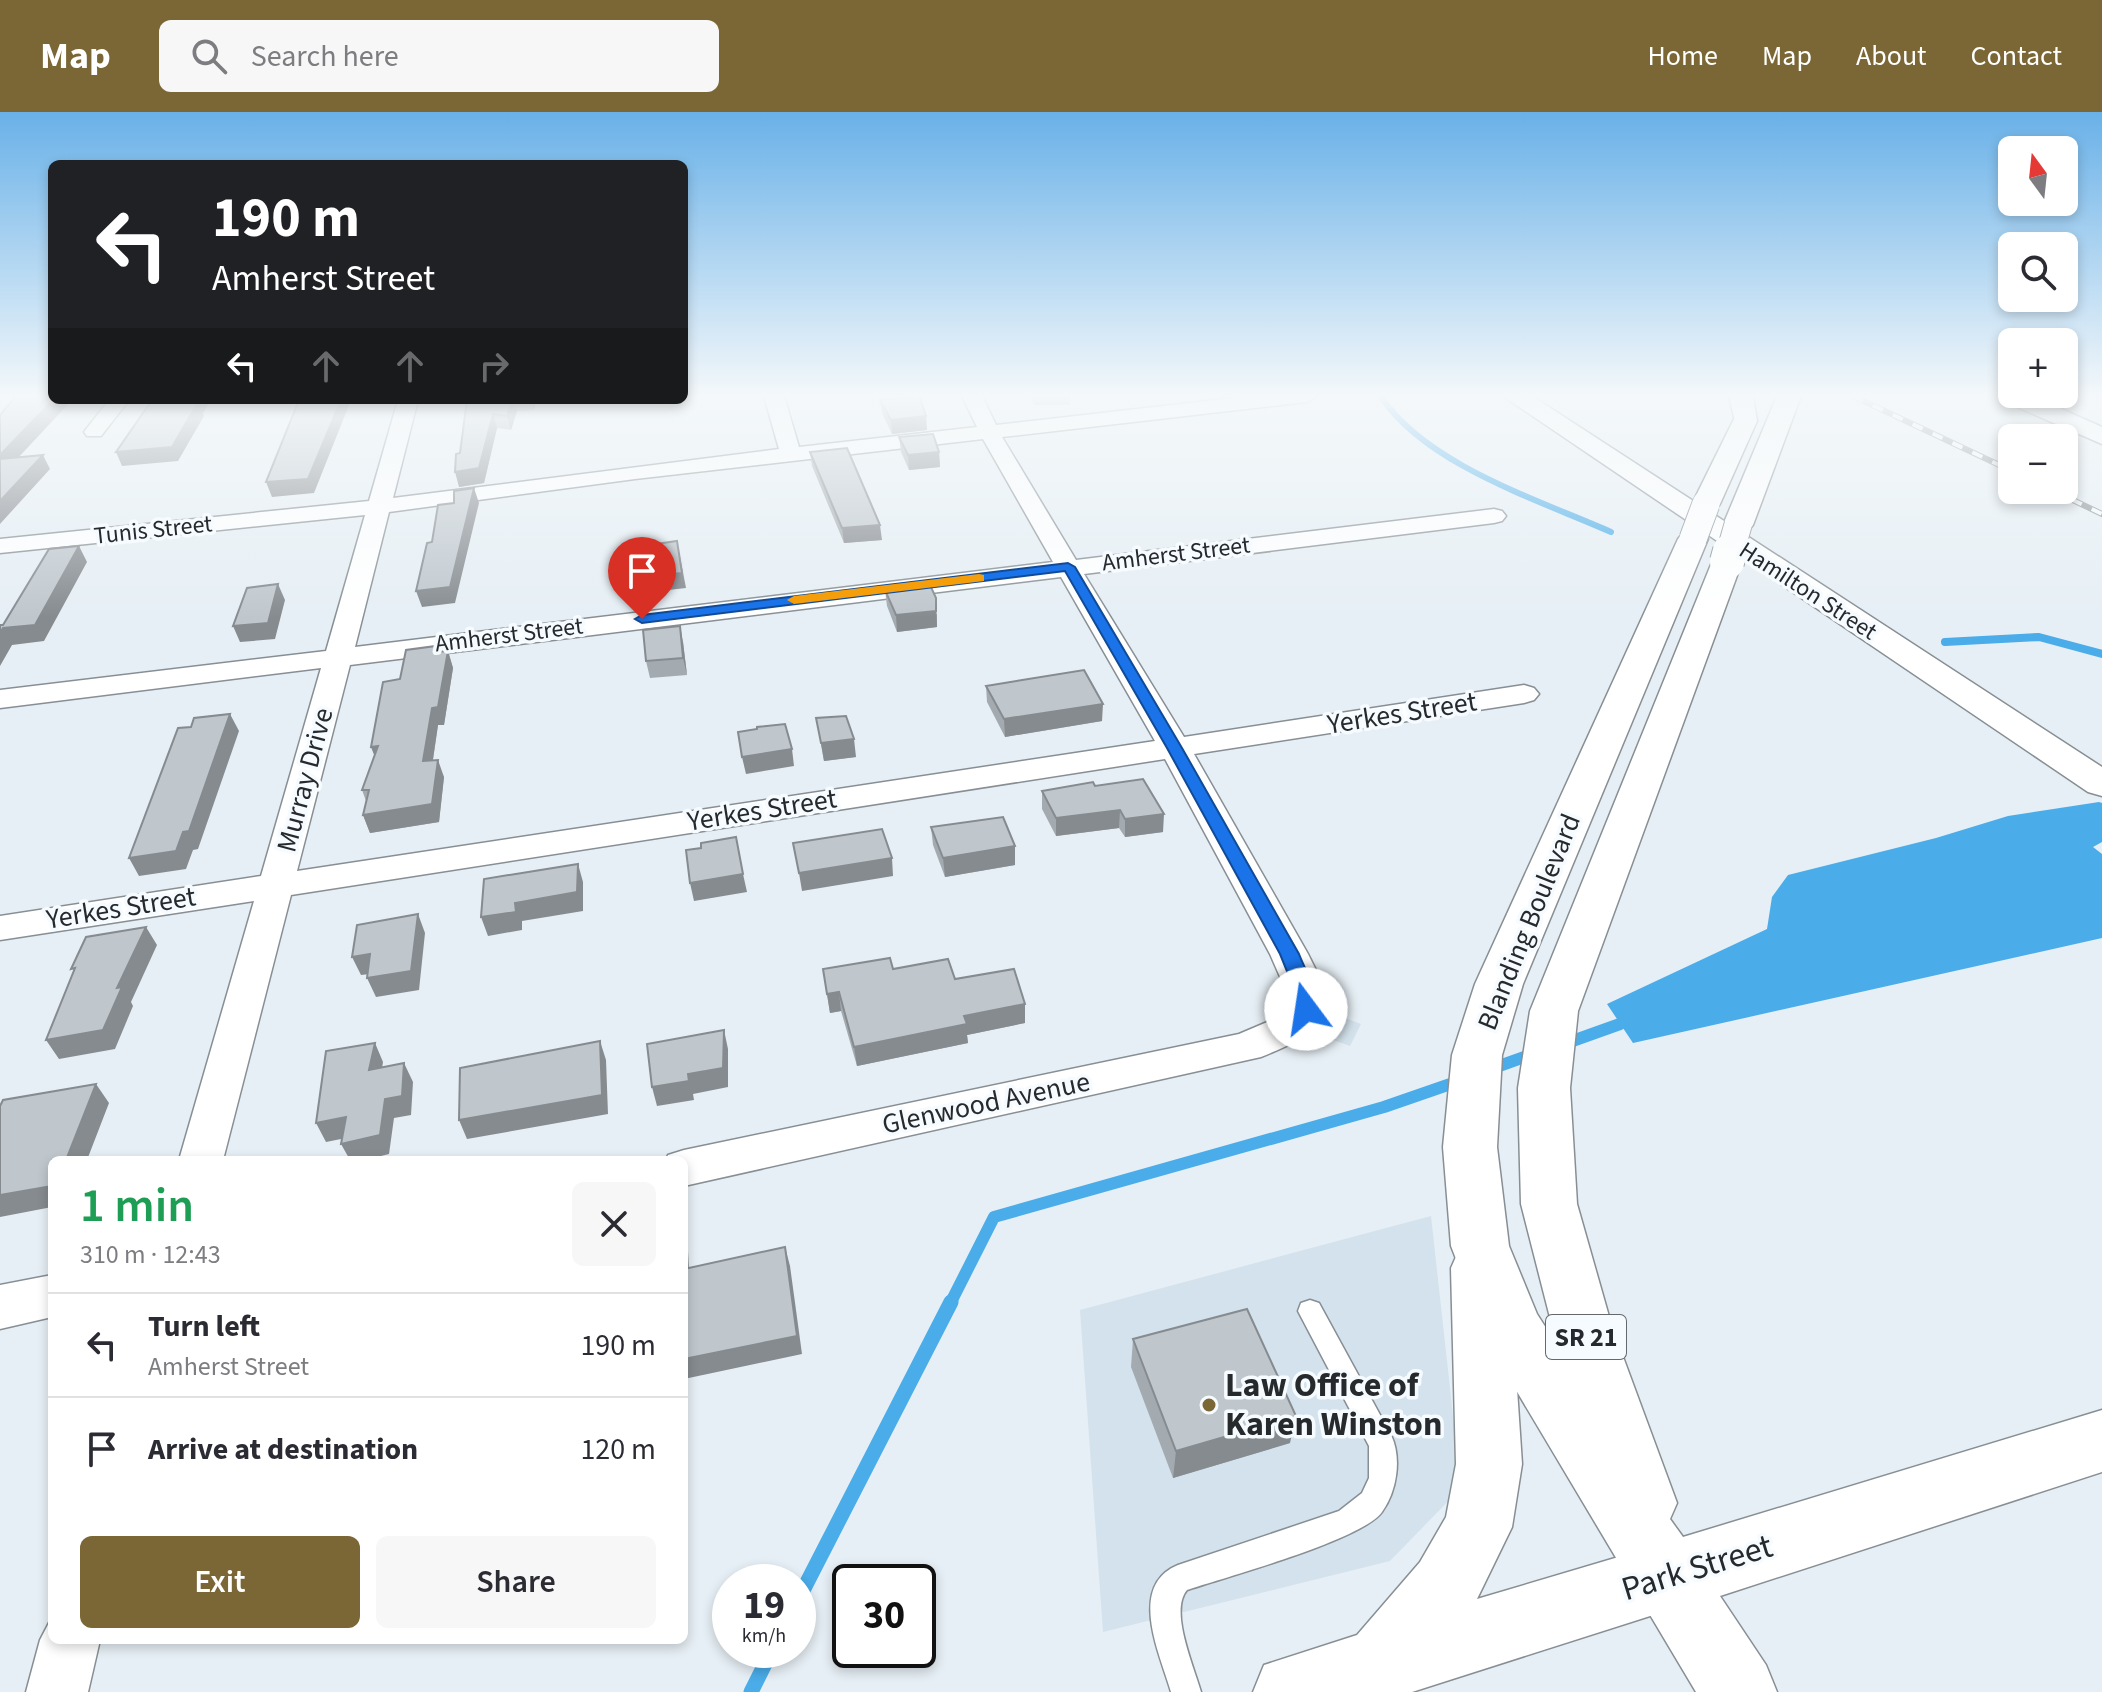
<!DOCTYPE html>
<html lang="en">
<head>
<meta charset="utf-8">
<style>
	body { margin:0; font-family:"Source Sans 3",sans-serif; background:#f7f7f7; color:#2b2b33; height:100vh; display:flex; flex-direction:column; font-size:30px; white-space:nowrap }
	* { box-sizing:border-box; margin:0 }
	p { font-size:26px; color:#7c7c81 }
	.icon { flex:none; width:44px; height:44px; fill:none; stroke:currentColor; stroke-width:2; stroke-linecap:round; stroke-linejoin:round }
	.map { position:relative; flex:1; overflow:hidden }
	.details { position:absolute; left:48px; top:1044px; width:640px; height:488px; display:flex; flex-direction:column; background:#fff; border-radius:12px; box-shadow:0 4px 12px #0003 }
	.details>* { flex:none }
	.top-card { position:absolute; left:48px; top:48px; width:640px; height:244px; border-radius:12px; box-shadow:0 4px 12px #0003; background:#202124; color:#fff; overflow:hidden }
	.needle { width:52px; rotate:345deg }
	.fabs { position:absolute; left:1998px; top:24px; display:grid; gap:16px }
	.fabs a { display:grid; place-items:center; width:80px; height:80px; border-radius:12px; background:#fff; box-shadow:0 4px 12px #0003; font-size:40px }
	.speed { position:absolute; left:712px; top:1452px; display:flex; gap:16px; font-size:40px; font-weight:700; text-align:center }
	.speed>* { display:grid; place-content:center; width:104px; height:104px; border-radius:50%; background:#fff; box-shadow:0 4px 12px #0003; line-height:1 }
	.speed small { font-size:20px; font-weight:400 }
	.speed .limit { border:4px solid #111; border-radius:12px; background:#fff; color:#111 }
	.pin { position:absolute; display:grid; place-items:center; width:68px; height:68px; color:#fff; margin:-82px -34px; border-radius:50% 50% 50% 0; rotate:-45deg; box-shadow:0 0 8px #0007 }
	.pin .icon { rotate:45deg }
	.me { position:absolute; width:88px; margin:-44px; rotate:346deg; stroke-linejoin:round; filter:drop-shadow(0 0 6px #0008) }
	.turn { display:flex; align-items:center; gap:28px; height:168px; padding:0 32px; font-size:36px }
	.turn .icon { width:104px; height:104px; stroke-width:2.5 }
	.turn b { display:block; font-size:56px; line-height:68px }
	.lanes { display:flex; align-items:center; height:76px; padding:0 32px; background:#0003; justify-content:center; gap:40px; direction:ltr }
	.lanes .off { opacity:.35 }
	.round { display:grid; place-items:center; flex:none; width:84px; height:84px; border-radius:12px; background:#f7f7f7 }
	.head { display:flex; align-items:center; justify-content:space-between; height:136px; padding:0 32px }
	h1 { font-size:48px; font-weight:600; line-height:60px; color:#1e9e55 }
	.cta { display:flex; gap:16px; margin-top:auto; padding:16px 32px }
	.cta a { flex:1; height:92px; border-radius:12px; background:#7a6735; color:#fff; font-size:32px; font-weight:600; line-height:92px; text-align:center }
	.cta a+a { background:#f7f7f7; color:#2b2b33 }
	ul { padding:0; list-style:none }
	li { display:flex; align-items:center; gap:24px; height:104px; padding:0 32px; border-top:2px solid #e1e1e2 }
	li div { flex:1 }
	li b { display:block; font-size:30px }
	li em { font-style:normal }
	header { display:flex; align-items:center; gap:48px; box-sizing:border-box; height:112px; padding:0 40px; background:#7a6735; color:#fff }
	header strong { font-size:38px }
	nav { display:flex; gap:44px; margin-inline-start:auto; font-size:28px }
	.search { width:560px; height:72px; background:#f7f7f7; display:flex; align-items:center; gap:20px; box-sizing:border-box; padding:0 28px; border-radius:12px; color:#7c7c81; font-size:30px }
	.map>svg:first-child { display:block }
	.built { fill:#d3e2ec }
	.water { fill:#4aace8 }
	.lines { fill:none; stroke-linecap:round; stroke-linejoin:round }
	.stream-far3 { stroke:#4aace8; stroke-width:6 }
	.stream-far2 { stroke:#4aace8; stroke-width:8 }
	.stream-far1 { stroke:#4aace8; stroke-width:12 }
	.stream { stroke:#4aace8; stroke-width:15 }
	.lane-casing { stroke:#878f94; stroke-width:3 }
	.street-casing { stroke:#878f94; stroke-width:3 }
	.secondary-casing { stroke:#878f94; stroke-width:3 }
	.primary-casing { stroke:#878f94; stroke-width:3 }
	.highway-casing { stroke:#878f94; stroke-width:3 }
	.lane { fill:#fff; fill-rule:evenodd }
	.street { fill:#fff; fill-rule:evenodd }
	.secondary { fill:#fff; fill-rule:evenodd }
	.primary { fill:#fff; fill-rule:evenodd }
	.highway { fill:#fff; fill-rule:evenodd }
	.rail-casing { stroke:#868c90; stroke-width:6 }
	.rail { stroke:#f6fbff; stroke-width:4; stroke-dasharray:11; stroke-linecap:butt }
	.primary-bridge-far1-casing { stroke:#878f94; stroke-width:29; stroke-linecap:butt }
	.primary-bridge-casing { stroke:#878f94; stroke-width:36; stroke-linecap:butt }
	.primary-bridge-far1 { stroke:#fff; stroke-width:27 }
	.primary-bridge { stroke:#fff; stroke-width:34 }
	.wall { fill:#a4abb0 }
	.shaded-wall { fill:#868b90 }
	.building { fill:#bfc7cd; stroke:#868b90; stroke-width:2 }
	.route { fill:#1a73e8; stroke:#114b97; stroke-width:2 }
	.slow { fill:#f59e0b }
	.poi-dot { fill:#7a6735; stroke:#f6fbff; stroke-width:3 }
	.labels { text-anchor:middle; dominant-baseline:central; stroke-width:7; stroke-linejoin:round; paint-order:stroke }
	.far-street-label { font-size:24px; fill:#272a2c; stroke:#f6fbff }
	.shield { fill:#f6fbff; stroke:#65696b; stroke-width:2 }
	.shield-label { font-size:26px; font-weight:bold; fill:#272a2c }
	.street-label { font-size:28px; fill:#272a2c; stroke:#f6fbff }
	.near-poi-label { font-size:34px; font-weight:bold; fill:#272a2c; stroke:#f6fbff; text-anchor:start }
	.near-street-label { font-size:34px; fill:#272a2c; stroke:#f6fbff }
</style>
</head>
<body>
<header>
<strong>Map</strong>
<div class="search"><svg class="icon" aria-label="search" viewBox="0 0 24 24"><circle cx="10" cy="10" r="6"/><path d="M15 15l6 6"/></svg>Search here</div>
<nav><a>Home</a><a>Map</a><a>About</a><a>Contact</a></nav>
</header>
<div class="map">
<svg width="2102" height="1580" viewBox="0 0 2102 1580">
	<rect width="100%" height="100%" fill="#e6eff5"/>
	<path class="built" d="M1337,903L1361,912L1350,934L1325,925Z
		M1431,1104L1461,1376L1390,1449L1103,1520L1080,1198Z"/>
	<path class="water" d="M2099,690L2102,691V730L2093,735L2102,742V826L1633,931L1607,892L1767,817L1772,785L1788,763L1936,726L2008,704Z"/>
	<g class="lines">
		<path class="stream-far3" d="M1382,286C1427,353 1539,388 1611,420"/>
		<path class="stream-far2" d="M1945,530L2039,525L2102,542"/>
		<path class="stream-far1" d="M1564,932L1620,912
			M1488,958L1533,942
			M950,1192L994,1105L1384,995L1462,968"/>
		<path class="stream" d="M798,1488L951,1190
			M751,1580L772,1538"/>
		<defs>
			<path id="lane" d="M1310,1188L1319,1191L1391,1323C1402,1346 1397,1379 1382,1400C1362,1428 1226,1465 1187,1478C1169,1499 1194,1555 1201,1580H1171C1160,1542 1127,1474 1178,1453L1339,1399L1362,1381L1369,1366V1334L1298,1199L1301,1191Z"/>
			<path id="street" d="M764,284H784L799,335L977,315L962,284H982L996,313L1251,284H1317L1307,290L1002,325L1076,448L1494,397L1502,399L1506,404L1502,409L1494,411L1084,462L1184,625L1524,573L1534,576L1539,582L1534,588L1524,591L1194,642L1308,842C1315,857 1329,879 1326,896C1322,921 1281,937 1261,945L684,1074V1048H666L668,1043L684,1038L1239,922L1272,908L1286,893L1284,874L1270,842L1165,647L291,783L223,1048H179L254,789L0,828V804L261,764L321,556L0,596V578L326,539L365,403L0,441V427L369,389L398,288H418L393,386L779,337ZM983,327L1053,450L355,535L389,400L635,367ZM1061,465L1155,629L297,759L350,553Z
				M109,288H129L101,324H87L84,320Z
				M52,1163V1205L0,1217V1173Z
				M52,1505V1528H100L88,1580H26L40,1528Z"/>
			<path id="secondary" d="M1503,284H1532L2102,655V684L2088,680Z
				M1480,1131L1501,1138L1509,1156L1522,1352L1512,1415L1477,1487L1669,1430L1694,1440L1704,1465L1694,1490L1412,1580H1253L1264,1553L1357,1523L1420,1450L1446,1405L1456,1352L1451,1156L1459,1138Z"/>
			<path id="primary" d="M1777,284H1801L1753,413L1748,419L1738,422L1728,419L1723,413Z
				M1745,302L1754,304L1757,309L1720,392L1716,398L1706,400L1696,398L1692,392L1733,309L1736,304Z
				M1693,418L1703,421L1708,427L1523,872L1502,943L1497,1035L1509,1134L1537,1202L1557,1233L1521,1092L1518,976L1530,899L1712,450L1716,444L1727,441L1738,444L1742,450L1578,899L1570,976L1577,1092L1612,1215L1677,1391L1670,1407L1683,1425L2102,1298V1360L1720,1484L1766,1553L1777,1580H1696L1491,1236L1451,1134L1443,1035L1452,943L1475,872L1678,427L1683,421Z"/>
			<path id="highway" d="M1729,284H1753L1757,309L1754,314H1736Z
				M1999,284H2032L2102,315V332L2003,289Z"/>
		</defs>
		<use href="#lane" class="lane-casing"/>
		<use href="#street" class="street-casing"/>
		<use href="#secondary" class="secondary-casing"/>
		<use href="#primary" class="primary-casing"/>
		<use href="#highway" class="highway-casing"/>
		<use href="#lane" class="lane"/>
		<use href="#street" class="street"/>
		<use href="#secondary" class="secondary"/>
		<use href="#primary" class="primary"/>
		<use href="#highway" class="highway"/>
		<defs>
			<path id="rail" d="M1853,284L2012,359
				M2052,378L2102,402"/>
		</defs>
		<use href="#rail" class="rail-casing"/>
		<use href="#rail" class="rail"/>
		<defs>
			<path id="primary-bridge-far1" d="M1693,427L1706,392
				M1730,441L1738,413"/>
			<path id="primary-bridge" d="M1727,450L1730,439"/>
		</defs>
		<use href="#primary-bridge-far1" class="primary-bridge-far1-casing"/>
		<use href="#primary-bridge" class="primary-bridge-casing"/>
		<use href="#primary-bridge-far1" class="primary-bridge-far1"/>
		<use href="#primary-bridge" class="primary-bridge"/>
	</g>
	<path class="wall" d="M1029,284H1070V293H1035Z
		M467,288H536L534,298L517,299L511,318L497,316L484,371L459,375L460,341Z
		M880,288L926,304L927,318L892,322L882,301Z
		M899,325L939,340L940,355L909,358L901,340Z
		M810,340L882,428L844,431L812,354Z
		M885,478L937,502V515L897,520L887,494Z
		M683,530L687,563L650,566L646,549Z
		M436,534L438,540L448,539L453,556L444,613H438L433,648L444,665L439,710L370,721L363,703L366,689L362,678L375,643L371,635L400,567Z
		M986,574L1102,609L1005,625L987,590Z
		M816,606L856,645L824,649Z
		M1095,674L1163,720L1125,725L1119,716L1056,724L1042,697V679Z
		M931,715L1015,734V753L945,765L933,733Z
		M823,857H893L955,867L1025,892V911L967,923L968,931L857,954L841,899L830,901Z
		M1133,1227L1290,1331L1173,1366L1131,1255Z"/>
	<path class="shaded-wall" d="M53,288H72L3,362L0,355V343Z
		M197,288H211L203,301L204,304L178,349L122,354L116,340L195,291Z
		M341,288H351L314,381L272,385L266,370Z
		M512,288H514L517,299L511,318L507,304Z
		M532,288H536L534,298Z
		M493,302L497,316L484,371L459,375L455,360Z
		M926,304L927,318L892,322L891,308Z
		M939,340L940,355L909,358L908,343Z
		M43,343L50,357L0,412V389Z
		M474,376L479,391L455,491L422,495L416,479Z
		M880,413L882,428L844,431L842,416Z
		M677,429L686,476L642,481L639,465Z
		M79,434L87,450L44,529L12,533L0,554V521L3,516Z
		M278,472L285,488L275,527L240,530L233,514Z
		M936,486L937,515L897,520L896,503Z
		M680,514L683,530L687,563L683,546Z
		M448,539L453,556L444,613H438L430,667L423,649L432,596Z
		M1103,592L1102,609L1005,625L1004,607Z
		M230,602L239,619L198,737L193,738L186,757L139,764L129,746Z
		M854,627L856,645L824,649L821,631Z
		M378,634V653L371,635Z
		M792,637L794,654L746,662L742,645Z
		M438,648L444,665L439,710L370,721L363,703Z
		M1120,698L1119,716L1056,724V706Z
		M1164,702L1163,720L1125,725V707Z
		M1015,734V753L945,765L943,746Z
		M892,746L893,764L802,779L799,761Z
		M578,752L583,770V799L522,809V818L488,824L481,805L515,791Z
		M743,762L747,780L694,789L690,771Z
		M418,802L425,821L419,878L376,885L367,866Z
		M146,815L157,833L131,890L133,894L115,937L59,947L46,928L117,876Z
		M370,842L378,861L361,863L352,845Z
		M839,880L841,899L830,901L827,882Z
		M1025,892V911L967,923L968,931L857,954L854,935L964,904Z
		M724,918L728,937V975L693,982L694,988L657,994L652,975L688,962Z
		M600,929L606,948L608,1002L467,1027L459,1008Z
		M375,931L383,950L379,977L369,958Z
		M404,951L413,970L411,1003L394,1006L389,1042L365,1048H350L341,1032L385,987Z
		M96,972L109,991L87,1048H66Z
		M346,1005L356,1024L326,1030L316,1011Z
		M52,1074V1095L0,1105V1083Z
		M684,1126L688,1139L690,1176L684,1158Z
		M785,1135L790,1154L802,1242L684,1267V1247Z
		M1296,1304L1290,1331L1173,1366L1176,1339Z"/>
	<path class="building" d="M16,284H52V288H53L0,343V303Z
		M919,284L926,304L891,308L880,288Z
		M152,288H197L195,291L198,290L172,335L116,340Z
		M299,288H341L308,367L266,370Z
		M467,288H512L507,304L493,302L479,356L455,360L456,342L460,341Z
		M933,322L939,340L908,343L899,325Z
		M847,336L880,413L842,416L810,340Z
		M43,343L0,389V347Z
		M474,376L450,475L416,479L427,431L432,430L438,393L454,391V379Z
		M677,429L682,461L639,465L635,435Z
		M79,434L35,513L3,516L0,521V513H3L49,437Z
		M278,472L268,511L233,514L247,476Z
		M930,473L936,486V499L896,503L885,478Z
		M680,514L683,546L646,549L643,518Z
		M436,534V540L448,539L438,595L432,596L423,649L438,648L432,692L363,703L369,678H362L378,634L371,635L383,570L400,567L406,538Z
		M1084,558L1103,592L1004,607L986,574Z
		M230,602L189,719L183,720L176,739L129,746L178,616L191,615L194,606Z
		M846,604L854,627L821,631L816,606Z
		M785,612L792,637L742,645L738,620L757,617V615Z
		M1143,667L1164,702L1125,707L1120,698L1056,706L1042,679L1093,670L1095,674Z
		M1003,705L1015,734L943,746L931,715Z
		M882,717L892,746L799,761L793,731Z
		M736,725L743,762L690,771L686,738L701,736V731Z
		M578,752L577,780L515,791L516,800L481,805L484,767Z
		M418,802L411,859L367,866L370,842L352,845L357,813Z
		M146,815L117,876L122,875L103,918L46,928L75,856L71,857L86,825Z
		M890,846L893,857L948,847L955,867L1014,857L1025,892L964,904L967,912L854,935L839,880L827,882L823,857Z
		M724,918L723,956L688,962L689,969L652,975L647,932Z
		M600,929L602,983L459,1008L460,956Z
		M375,931L369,958L404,951L402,984L385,987L380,1023L341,1032L346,1005L316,1011L326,939Z
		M96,972L66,1048H52V1074L0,1083V994L3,988Z
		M785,1135L797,1224L684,1247V1157Z
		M1247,1197L1296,1304L1176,1339L1133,1227Z"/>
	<linearGradient id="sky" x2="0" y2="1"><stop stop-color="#69b1e8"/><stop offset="0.56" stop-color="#f4f8fa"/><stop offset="1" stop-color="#f4f8fa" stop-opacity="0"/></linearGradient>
	<rect width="2102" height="506" fill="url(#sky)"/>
	<path class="route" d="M1068,451L1075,455L1182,636L1299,842C1306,860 1321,884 1313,902H1299L1293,874L1280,842L1167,636L1065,459L642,511L635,507L642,503Z"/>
	<path class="slow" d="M979,462L984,463V469L794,492L787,488L794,484Z"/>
	<circle class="poi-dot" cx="1209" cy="1293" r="8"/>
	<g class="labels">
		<g class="far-street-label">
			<text transform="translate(153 418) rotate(-6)">Tunis Street</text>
			<text transform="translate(1176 442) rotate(-7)">Amherst Street</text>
			<text transform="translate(1808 479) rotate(33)">Hamilton Street</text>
			<text transform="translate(509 523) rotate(-7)">Amherst Street</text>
		</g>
		<rect class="shield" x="1546" y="1203" width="80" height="44" rx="6"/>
		<g class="shield-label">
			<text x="1586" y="1225">SR 21</text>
		</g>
		<g class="street-label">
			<text transform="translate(1402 601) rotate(-9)">Yerkes Street</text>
			<text transform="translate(305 668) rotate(-75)">Murray Drive</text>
			<text transform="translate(762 698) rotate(-9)">Yerkes Street</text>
			<text transform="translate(121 796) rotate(-9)">Yerkes Street</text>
			<text transform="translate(1529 810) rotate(-68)">Blanding Boulevard</text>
			<text transform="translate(986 991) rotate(-12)">Glenwood Avenue</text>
		</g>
		<g class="near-poi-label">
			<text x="1225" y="1273">Law Office of<tspan x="1225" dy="39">Karen Winston</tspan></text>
		</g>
		<g class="near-street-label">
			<text transform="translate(1697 1456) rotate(-17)">Park Street</text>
		</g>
	</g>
</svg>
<div class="fabs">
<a><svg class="needle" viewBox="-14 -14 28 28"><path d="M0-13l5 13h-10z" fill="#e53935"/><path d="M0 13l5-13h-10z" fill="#7c7c81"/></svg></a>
<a><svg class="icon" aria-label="search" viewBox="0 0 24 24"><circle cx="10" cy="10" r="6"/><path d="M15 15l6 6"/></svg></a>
<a>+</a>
<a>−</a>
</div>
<div class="speed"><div>19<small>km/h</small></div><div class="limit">30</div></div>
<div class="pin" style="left:642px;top:507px;background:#d93025"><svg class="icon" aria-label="arrive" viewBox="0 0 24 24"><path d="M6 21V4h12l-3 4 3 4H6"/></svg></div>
<svg class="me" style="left:1306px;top:897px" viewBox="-20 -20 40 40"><circle r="19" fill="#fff"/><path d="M0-13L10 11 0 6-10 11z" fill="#1a73e8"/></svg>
<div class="top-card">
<div class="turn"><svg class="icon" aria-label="left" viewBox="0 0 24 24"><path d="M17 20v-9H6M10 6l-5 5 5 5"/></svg><div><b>190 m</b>Amherst Street</div></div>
<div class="lanes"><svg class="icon" aria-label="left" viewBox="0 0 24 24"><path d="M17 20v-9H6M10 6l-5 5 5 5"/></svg><svg class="icon off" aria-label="ahead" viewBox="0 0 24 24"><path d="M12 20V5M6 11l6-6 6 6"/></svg><svg class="icon off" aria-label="ahead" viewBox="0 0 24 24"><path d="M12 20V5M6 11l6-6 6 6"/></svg><svg class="icon off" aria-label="right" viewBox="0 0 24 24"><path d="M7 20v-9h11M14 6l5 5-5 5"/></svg></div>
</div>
<section class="details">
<div class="head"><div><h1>1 min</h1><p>310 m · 12:43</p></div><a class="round"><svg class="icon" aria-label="close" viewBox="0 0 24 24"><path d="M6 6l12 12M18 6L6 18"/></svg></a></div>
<ul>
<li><svg class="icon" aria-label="left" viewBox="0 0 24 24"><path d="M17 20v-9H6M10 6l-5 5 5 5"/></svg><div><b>Turn left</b><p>Amherst Street</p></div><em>190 m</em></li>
<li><svg class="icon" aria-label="arrive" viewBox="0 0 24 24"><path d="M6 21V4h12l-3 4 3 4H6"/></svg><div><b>Arrive at destination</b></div><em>120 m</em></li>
</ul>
<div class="cta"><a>Exit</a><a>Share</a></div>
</section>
</div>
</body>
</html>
